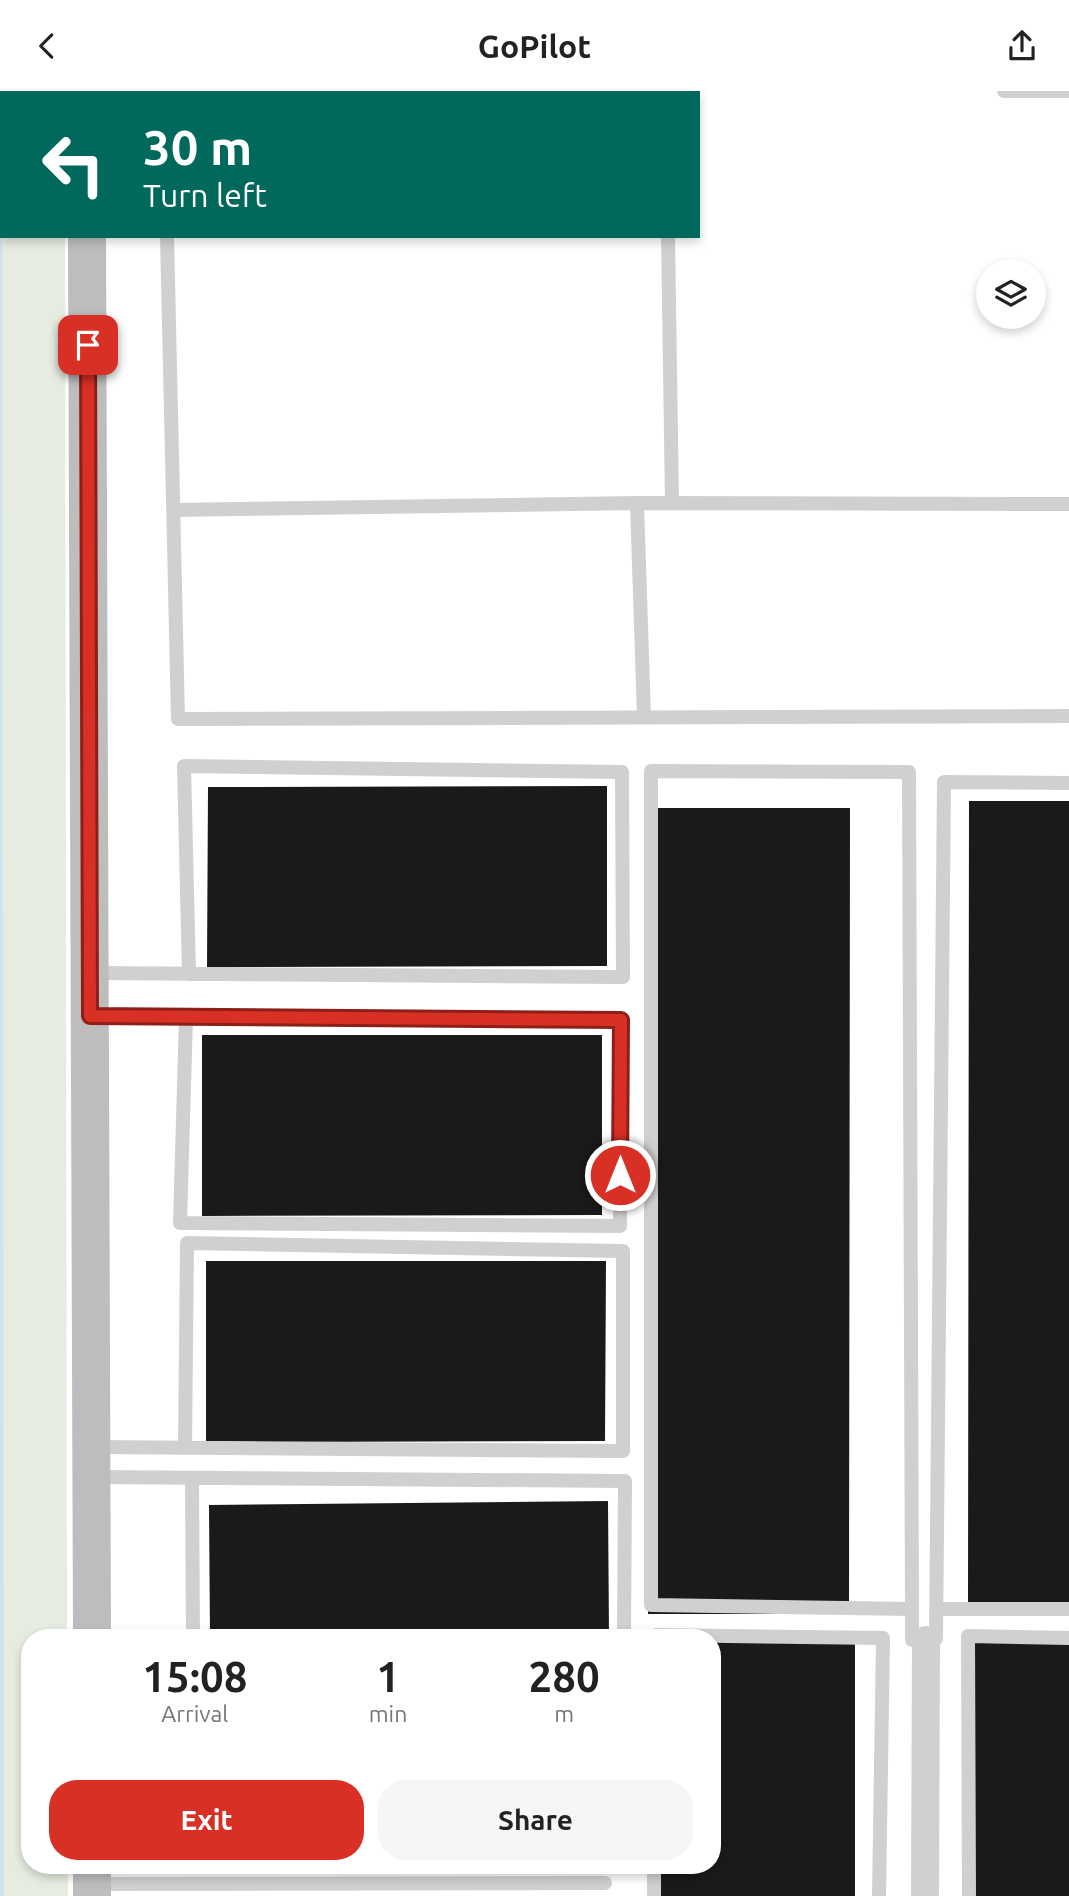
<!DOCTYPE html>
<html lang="en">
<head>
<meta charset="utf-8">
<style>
	body { margin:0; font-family:Ubuntu,sans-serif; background:#f6f6f6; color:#222; height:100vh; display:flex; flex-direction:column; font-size:26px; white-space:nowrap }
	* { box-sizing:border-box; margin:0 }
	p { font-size:23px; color:#767676 }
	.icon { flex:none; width:38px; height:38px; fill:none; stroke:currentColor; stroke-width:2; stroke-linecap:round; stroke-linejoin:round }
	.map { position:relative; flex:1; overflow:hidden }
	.side { position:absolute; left:21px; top:1538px; width:700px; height:245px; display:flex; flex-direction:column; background:#fff; border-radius:28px; box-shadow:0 4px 10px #0003 }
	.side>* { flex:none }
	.top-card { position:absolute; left:0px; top:0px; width:700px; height:147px; box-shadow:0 4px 10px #0003; background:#00695c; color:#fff; overflow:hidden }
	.buttons { position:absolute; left:976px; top:168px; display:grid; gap:14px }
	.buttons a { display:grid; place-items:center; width:70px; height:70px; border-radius:50%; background:#fff; box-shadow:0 4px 10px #0003; font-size:35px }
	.pin { position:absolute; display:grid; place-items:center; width:60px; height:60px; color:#fff; margin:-30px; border-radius:14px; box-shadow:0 4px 10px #0006 }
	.me { position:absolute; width:77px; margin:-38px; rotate:0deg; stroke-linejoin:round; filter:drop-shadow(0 0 5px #0008) }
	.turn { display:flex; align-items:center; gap:24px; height:147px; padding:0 28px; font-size:32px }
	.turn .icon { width:91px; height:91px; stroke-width:2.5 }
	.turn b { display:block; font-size:49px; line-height:60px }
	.eta { display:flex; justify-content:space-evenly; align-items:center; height:119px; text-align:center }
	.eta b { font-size:42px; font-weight:700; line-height:49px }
	.action { display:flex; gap:14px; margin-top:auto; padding:14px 28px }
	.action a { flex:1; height:80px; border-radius:28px; background:#d93025; color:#fff; font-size:28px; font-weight:700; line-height:80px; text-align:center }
	.action a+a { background:#f6f6f6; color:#222 }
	header { display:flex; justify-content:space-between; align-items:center; height:91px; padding:0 28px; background:#fff; font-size:32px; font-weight:700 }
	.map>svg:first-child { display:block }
	.green { fill:#e6ecdf }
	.water { fill:#cfe2ee }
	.building { fill:#1a1a1a }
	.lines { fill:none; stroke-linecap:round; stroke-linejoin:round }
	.service { stroke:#d0d0d0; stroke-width:14 }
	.minor { stroke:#d0d0d0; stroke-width:28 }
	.secondary { stroke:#bdbdbd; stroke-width:38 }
	.route-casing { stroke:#8d1f18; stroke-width:18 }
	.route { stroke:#d93025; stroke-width:12 }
</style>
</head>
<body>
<header><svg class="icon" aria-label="back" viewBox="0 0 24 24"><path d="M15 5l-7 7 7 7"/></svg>GoPilot<svg class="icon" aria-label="share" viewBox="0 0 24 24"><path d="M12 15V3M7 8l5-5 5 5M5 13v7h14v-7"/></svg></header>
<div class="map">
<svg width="1069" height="1805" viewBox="0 0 1069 1805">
	<rect width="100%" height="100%" fill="#fff"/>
	<path class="green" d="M0,0H65L2,2V145H65L67,1547H30V1774L68,1775V1805H0Z"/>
	<path class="water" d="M0,0H2L4,1805H0Z"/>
	<path class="building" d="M607,695V875L207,876L208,696Z
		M969,710H1069V1516L968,1517Z
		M649,717H850L849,1523H648Z
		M202,944H602V1124L202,1125Z
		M206,1170H606L605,1350L206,1351Z
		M608,1410L609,1547H210L209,1414Z
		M855,1550V1805H658V1774H712V1551Z
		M975,1552H1069V1805H974Z"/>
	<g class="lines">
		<path class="service" d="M164,0V2
			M665,0V2
			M1004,0H1069
			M167,145L178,628L1069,625
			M668,145L672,412
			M637,412L1069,413
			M173,419L637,412L644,626
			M91,882L623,886L622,681L184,675L189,883
			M91,925L621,929L620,1135L180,1132L186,926
			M93,1356L623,1360V1160L187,1152L185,1357
			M92,1386L625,1390L624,1547
			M192,1387L193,1547
			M912,1518L651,1514V680L909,681L912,1518V1549L936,1548L944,691L1069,692
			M936,1518H1069
			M656,1547V1544L883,1547L879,1805
			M92,1793L605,1792
			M654,1805V1774
			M969,1805L968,1545L1069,1547"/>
		<path class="minor" d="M925,1805L926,1549"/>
		<path class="secondary" d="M87,0V2
			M87,145L92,1547
			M92,1774V1805"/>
	</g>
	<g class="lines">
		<defs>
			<path id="route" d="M88,254L90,925L621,929L620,1084"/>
		</defs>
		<use href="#route" class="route-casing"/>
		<use href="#route" class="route"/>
	</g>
</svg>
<div class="buttons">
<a><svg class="icon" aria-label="layers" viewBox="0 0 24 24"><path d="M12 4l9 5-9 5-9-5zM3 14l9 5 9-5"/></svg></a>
</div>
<div class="pin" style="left:88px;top:254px;background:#d93025"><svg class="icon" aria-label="arrive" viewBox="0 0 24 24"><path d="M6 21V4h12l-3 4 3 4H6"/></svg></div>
<svg class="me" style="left:620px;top:1084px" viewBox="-20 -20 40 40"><circle r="17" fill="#d93025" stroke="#fff" stroke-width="3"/><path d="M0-11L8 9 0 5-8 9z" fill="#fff"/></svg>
<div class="top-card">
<div class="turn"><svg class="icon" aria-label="left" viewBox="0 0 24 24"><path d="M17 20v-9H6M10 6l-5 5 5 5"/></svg><div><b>30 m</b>Turn left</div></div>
</div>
<section class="side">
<div class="eta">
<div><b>15:08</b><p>Arrival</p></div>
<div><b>1</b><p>min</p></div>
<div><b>280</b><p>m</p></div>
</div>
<div class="action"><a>Exit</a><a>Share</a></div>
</section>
</div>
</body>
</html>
